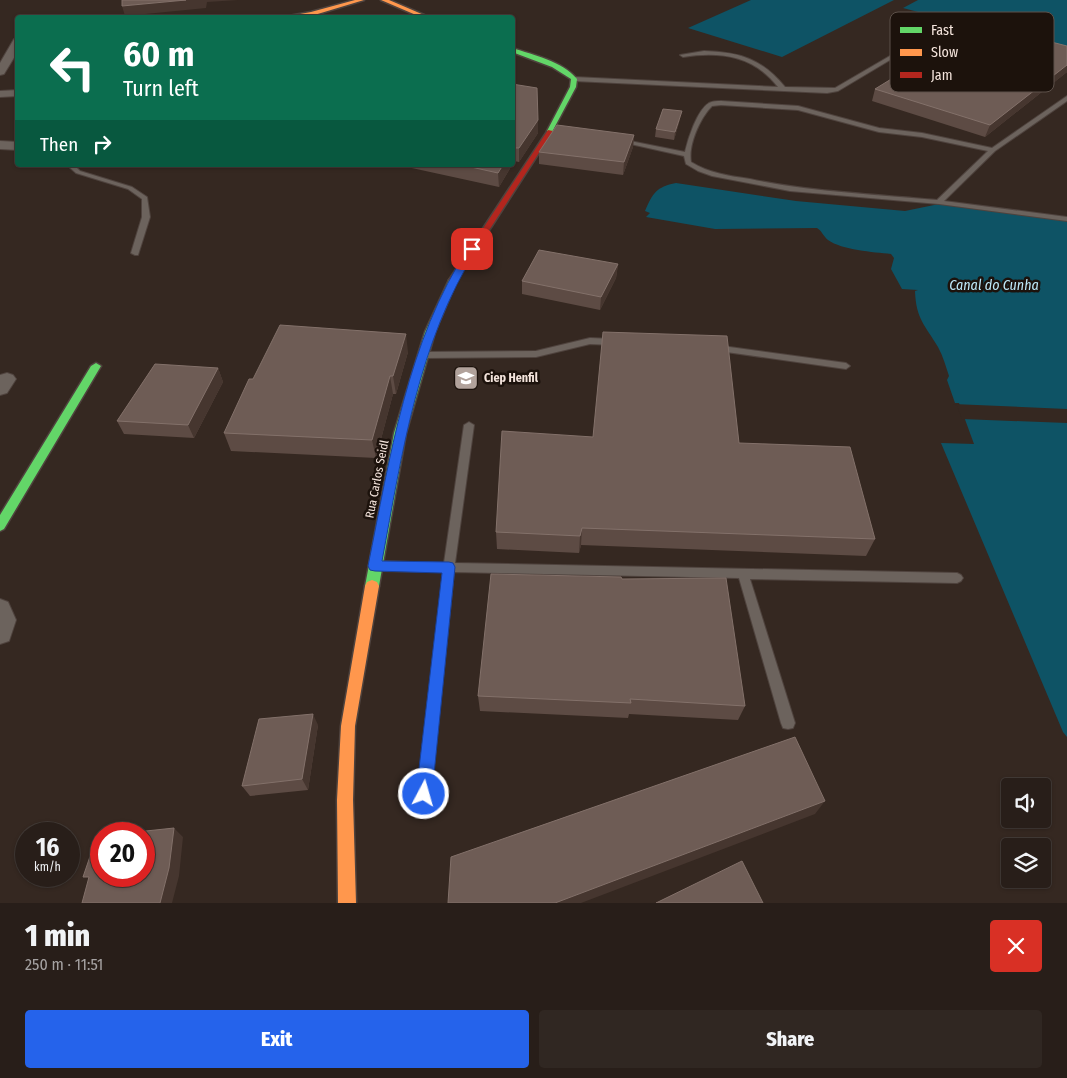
<!DOCTYPE html>
<html lang="en">
<head>
<meta charset="utf-8">
<style>
	body { margin:0; font-family:"Fira Sans Condensed",sans-serif; background:#302722; color:#f1f3f6; height:100vh; display:flex; flex-direction:column; font-size:19px; white-space:nowrap }
	* { box-sizing:border-box; margin:0 }
	p { font-size:16px; color:#a5a2a2 }
	.icon { flex:none; width:28px; height:28px; fill:none; stroke:currentColor; stroke-width:2; stroke-linecap:round; stroke-linejoin:round }
	.map { position:relative; height:903px; overflow:hidden }
	.sheet { display:flex; flex-direction:column; background:#281e19; flex:1 }
	.sheet>* { flex:none }
	.banner { position:absolute; left:15px; top:15px; width:500px; height:152px; border-radius:5px; box-shadow:0 1px 4px #0004,0 0 0 1px #443c38; background:#0b6e4f; color:#fff; overflow:hidden }
	.tools { position:absolute; left:1001px; top:778px; display:grid; gap:10px }
	.tools a { display:grid; place-items:center; width:50px; height:50px; border-radius:5px; background:#281e19; box-shadow:0 1px 4px #0004,0 0 0 1px #443c38; font-size:25px }
	.speed { position:absolute; left:15px; top:822px; display:flex; gap:10px; font-size:25px; font-weight:700; text-align:center }
	.speed>* { display:grid; place-content:center; width:65px; height:65px; border-radius:50%; background:#281e19; box-shadow:0 1px 4px #0004,0 0 0 1px #443c38; line-height:1 }
	.speed small { font-size:12px; font-weight:400 }
	.speed .limit { border:8px solid #d22; background:#fff; color:#111 }
	.pin { position:absolute; display:grid; place-items:center; width:42px; height:42px; color:#fff; margin:-21px; border-radius:10px; box-shadow:0 2px 8px #0006 }
	.me { position:absolute; width:55px; margin:-28px; rotate:6deg; stroke-linejoin:round; filter:drop-shadow(0 0 4px #0008) }
	.turn { display:flex; align-items:center; gap:18px; height:105px; padding:0 25px; font-size:22px }
	.turn .icon { width:65px; height:65px; stroke-width:2.5 }
	.turn b { display:block; font-size:35px; line-height:42px }
	.then { display:flex; align-items:center; height:48px; padding:0 25px; background:#0003; gap:10px; font-size:19px }
	.round { display:grid; place-items:center; flex:none; width:52px; height:52px; border-radius:5px; background:#302722 }
	.headline { display:flex; align-items:center; justify-content:space-between; height:85px; padding:0 25px }
	h1 { font-size:30px; font-weight:800; line-height:38px }
	.cta { display:flex; gap:10px; margin-top:auto; padding:10px 25px }
	.cta a { flex:1; height:58px; border-radius:5px; background:#2563eb; color:#fff; font-size:20px; font-weight:800; line-height:58px; text-align:center }
	.cta a+a { background:#302722; color:#f1f3f6 }
	.map>svg:first-child { display:block }
	.water { fill:#0e5365 }
	.pier { fill:#352821 }
	.lines { fill:none; stroke-linecap:round; stroke-linejoin:round }
	.lane-casing { stroke:#4f433e; stroke-width:2 }
	.street-casing { stroke:#4f433e; stroke-width:2 }
	.fast-casing { stroke:#4f433e; stroke-width:3 }
	.slow-casing { stroke:#4f433e; stroke-width:3 }
	.jam-casing { stroke:#4f433e; stroke-width:3 }
	.lane { fill:#6c635d; fill-rule:evenodd }
	.street { fill:#6c635d; fill-rule:evenodd }
	.fast { fill:#63d668; fill-rule:evenodd }
	.slow { fill:#ff974d; fill-rule:evenodd }
	.jam { fill:#b3261e; fill-rule:evenodd }
	.wall { fill:#5d4b44 }
	.shaded-wall { fill:#46362f }
	.building { fill:#6e5c55; stroke:#83716a }
	.route { fill:#2563eb; stroke:#184099 }
	.labels { text-anchor:middle; dominant-baseline:central; stroke-width:5; stroke-linejoin:round; paint-order:stroke }
	.poi-label { font-size:12px; font-weight:bold; fill:#f4e4dc; stroke:#1c120c; text-anchor:start }
	.street-label { font-size:12px; fill:#f4e4dc; stroke:#1c120c }
	.water-label { font-size:14px; font-style:italic; fill:#bee9f9; stroke:#1c120c }
	.key { fill:#1c120c; stroke:#5d514a; stroke-width:1 }
	.key-label { font-size:14px; fill:#f4e4dc }
</style>
</head>
<body>
<div class="map">
<svg width="1067" height="903" viewBox="0 0 1067 903">
	<rect width="100%" height="100%" fill="#352821"/>
	<path class="water" d="M751,0H894L782,57L688,28Z
		M918,0H1067V51L903,8Z
		M676,183L796,201L905,211L939,204L1067,221V737L1063,732L941,443L974,444L959,403H955L947,380L949,376C946,367 943,356 938,347C925,325 916,319 915,291L918,290L902,289L891,269L894,258L891,254C873,252 842,250 828,240C823,236 822,231 817,228L715,229L646,217L650,213L645,211C653,193 656,187 676,183Z"/>
	<path class="pier" d="M953,404L1067,409V423L962,419L957,406Z"/>
	<g class="lines">
		<defs>
			<path id="lane" d="M704,51C740,52 762,59 785,87L835,88L895,53L900,54L838,91L827,93L574,81L571,79L574,77L778,87C754,56 721,51 683,57L680,55Z
				M1067,96V101L995,151L944,201L1067,217V221L939,204L790,191L712,176L698,171L686,164L684,156L617,141L620,139L685,152C688,139 697,110 709,103C713,101 717,101 721,101L798,106L879,128L922,133L992,148ZM721,105L798,110L879,132L922,137L988,151L937,200C875,194 812,192 750,179C729,176 709,173 691,162C688,145 700,118 712,106Z
				M67,165H74L80,171L132,187L147,197L150,217L138,255H135L131,253L142,217V199L128,189L76,173Z
				M590,338L613,339L617,342L613,345L590,344L536,357L423,358L419,355L423,352L536,351Z
				M715,345L846,363L850,366L846,369L712,350L711,348L712,346Z
				M469,422L474,425L455,563L957,573L961,575L963,578L961,581L957,583L750,579L795,723L793,728L788,729L783,728L781,723L739,578L454,572L431,794L429,799L424,801L419,799L417,794L443,572L378,571L374,569L372,566L374,563L378,561L444,563L464,425Z"/>
			<path id="street" d="M18,38V51L4,74L0,75V63L14,39Z
				M18,90V96L0,97V91Z
				M0,141L18,142V150L0,149Z
				M7,373L13,375L16,379L7,393L0,395V375Z
				M0,599L8,602L16,620L9,641L0,644Z"/>
			<path id="fast" d="M512,48C534,55 562,61 577,79L576,87L552,132L547,131L570,87L571,79L552,67L512,52Z
				M453,277L457,280L435,332L406,433L379,586L377,590L372,592L367,590L365,586L394,433L425,332L449,280Z
				M96,363L101,366L4,529L0,531V515L91,366Z"/>
			<path id="slow" d="M355,0H364L311,16L278,18L311,12Z
				M381,0H389L431,18H423Z
				M372,580L377,582L379,586L355,726L353,800L356,903H338L337,800L341,726L365,586L367,582Z"/>
			<path id="jam" d="M548,130L553,131L457,280L453,283L450,282L449,280Z"/>
		</defs>
		<use href="#lane" class="lane-casing"/>
		<use href="#street" class="street-casing"/>
		<use href="#fast" class="fast-casing"/>
		<use href="#slow" class="slow-casing"/>
		<use href="#jam" class="jam-casing"/>
		<use href="#lane" class="lane"/>
		<use href="#street" class="street"/>
		<use href="#fast" class="fast"/>
		<use href="#slow" class="slow"/>
		<use href="#jam" class="jam"/>
	</g>
	<path class="wall" d="M1067,46V72L985,137L872,101L875,89Z
		M512,84L538,133L519,162L514,161Z
		M680,119L674,140L655,137L656,129Z
		M634,135L633,147L623,175L539,164V152Z
		M398,165H512L499,187Z
		M618,264L616,278L600,310L522,294V281Z
		M408,352L396,394H393L376,458L231,451L224,433Z
		M218,368L223,382L194,438L124,434L117,421Z
		M593,437L739,443L875,539L866,556L581,545L579,553L497,549L496,532Z
		M622,579L745,706L738,720L629,714L628,718L480,711L478,696Z
		M318,725L308,790L250,796L242,786Z"/>
	<path class="shaded-wall" d="M186,0H238L207,2L206,8L125,16L122,6Z
		M1067,65V72L985,137L990,125Z
		M682,111L680,119L674,140L675,132Z
		M538,120V133L519,162V148Z
		M634,135L633,147L623,175L624,162Z
		M514,148V161L512,164V150Z
		M503,165H512L499,187L498,173Z
		M618,264L616,278L600,310L601,297Z
		M406,334L408,352L396,394L393,376Z
		M218,368L223,382L194,438L188,425Z
		M390,376L393,394L376,458L372,440Z
		M582,528L581,545L579,553L580,536Z
		M313,714L318,725L308,790L302,779Z
		M825,801L815,814L581,903H555Z
		M174,828L183,837L179,876L172,903H160Z"/>
	<path class="building" d="M122,0H186L122,6Z
		M981,24L1067,46V65L990,125L875,89Z
		M512,84L537,88L538,120L519,148H514L512,150Z
		M663,109L682,111L675,132L656,129Z
		M557,125L634,135L624,162L539,152Z
		M462,165H503L498,173Z
		M539,250L618,264L601,297L522,281Z
		M280,325L406,334L393,376H390L372,440L224,433L249,379H253Z
		M603,332L727,336L739,443L850,447L875,539L582,528L580,536L496,532L502,431L593,437Z
		M155,364L218,368L188,425L117,421Z
		M491,574L621,577L622,579L726,578L745,706L630,699L631,703L478,696Z
		M313,714L302,779L242,786L259,719Z
		M795,737L825,801L555,903H448L451,857Z
		M174,828L169,868L160,903H82L89,877H83L97,836H101V876H144V834H118Z
		M742,861L763,903H656Z"/>
	<path class="route" d="M469,247L477,249C418,342 402,454 382,561L449,562L453,563L455,567L432,794L430,800L424,803L419,800L416,794L442,573L375,571L370,570L368,566C390,458 407,341 469,247Z"/>
	<defs>
		<symbol id="school-square" viewBox="-11 -11 22 22"><rect x="-9" y="-9" width="18" height="18" rx="4" fill="#b1a29b" stroke="#1c120c"/><path d="M0-5L7-2L0 1L-7-2ZM-4 1L0 2.5L4 1V4Q0 6-4 4Z" fill="#fff"/></symbol>
	</defs>
	<g fill-rule="evenodd">
		<use href="#school-square" x="452" y="364" width="28" height="28"/>
	</g>
	<g class="labels">
		<g class="poi-label">
			<text x="484" y="378">Ciep Henfil</text>
		</g>
		<g class="street-label">
			<text transform="translate(377 479) rotate(-79)">Rua Carlos Seidl</text>
		</g>
		<g class="water-label">
			<text x="994" y="285">Canal do Cunha</text>
		</g>
	</g>
	<rect x="890" y="12" width="164" height="80" rx="8" class="key"/>
	<rect x="900" y="27" width="22" height="6" fill="#63d668"/>
	<rect x="900" y="49" width="22" height="7" fill="#ff974d"/>
	<rect x="900" y="72" width="22" height="6" fill="#b3261e"/>
	<g class="key-label">
		<text x="931" y="35">Fast</text>
		<text x="931" y="57">Slow</text>
		<text x="931" y="80">Jam</text>
	</g>
</svg>
<div class="tools">
<a><svg class="icon" aria-label="sound" viewBox="0 0 24 24"><path d="M4 9h4l5-4v14l-5-4H4zM17 9q2 3 0 6"/></svg></a>
<a><svg class="icon" aria-label="layers" viewBox="0 0 24 24"><path d="M12 4l9 5-9 5-9-5zM3 14l9 5 9-5"/></svg></a>
</div>
<div class="speed"><div>16<small>km/h</small></div><div class="limit">20</div></div>
<div class="pin" style="left:472px;top:249px;background:#d93025"><svg class="icon" aria-label="arrive" viewBox="0 0 24 24"><path d="M6 21V4h12l-3 4 3 4H6"/></svg></div>
<svg class="me" style="left:424px;top:794px" viewBox="-20 -20 40 40"><circle r="17" fill="#2563eb" stroke="#fff" stroke-width="3"/><path d="M0-11L8 9 0 5-8 9z" fill="#fff"/></svg>
<div class="banner">
<div class="turn"><svg class="icon" aria-label="left" viewBox="0 0 24 24"><path d="M17 20v-9H6M10 6l-5 5 5 5"/></svg><div><b>60 m</b>Turn left</div></div>
<div class="then">Then<svg class="icon" aria-label="right" viewBox="0 0 24 24"><path d="M7 20v-9h11M14 6l5 5-5 5"/></svg></div>
</div>
</div>
<section class="sheet">
<div class="headline"><div><h1>1 min</h1><p>250 m · 11:51</p></div><a class="round" style="background:#d93025;color:#fff"><svg class="icon" aria-label="close" viewBox="0 0 24 24"><path d="M6 6l12 12M18 6L6 18"/></svg></a></div>
<div class="cta"><a>Exit</a><a>Share</a></div>
</section>
</body>
</html>
